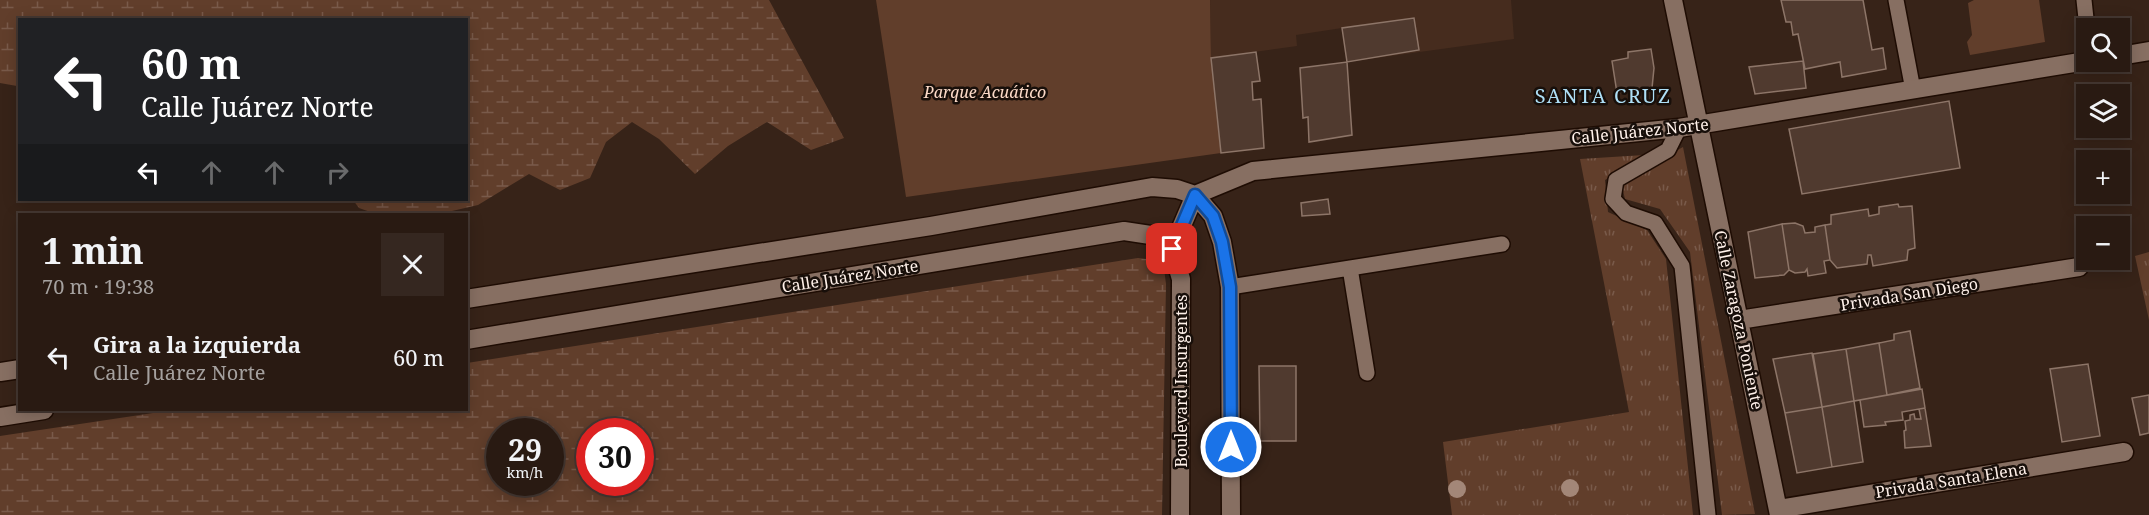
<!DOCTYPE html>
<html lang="es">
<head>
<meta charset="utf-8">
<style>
	body { margin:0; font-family:"Noto Serif",serif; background:#352720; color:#f1f3f6; height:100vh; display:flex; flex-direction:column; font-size:22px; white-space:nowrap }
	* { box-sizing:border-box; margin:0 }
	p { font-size:20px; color:#a5a19f }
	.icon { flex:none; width:33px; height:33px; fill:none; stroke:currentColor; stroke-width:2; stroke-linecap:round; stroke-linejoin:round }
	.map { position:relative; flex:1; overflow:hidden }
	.sheet { position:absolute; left:18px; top:213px; width:450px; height:198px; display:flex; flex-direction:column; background:#291a12; border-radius:0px; box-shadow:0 3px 15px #0003,0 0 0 2px #453832 }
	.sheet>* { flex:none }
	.banner { position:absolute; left:18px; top:18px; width:450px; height:183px; border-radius:0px; box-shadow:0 3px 15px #0003,0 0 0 2px #453832; background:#202124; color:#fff; overflow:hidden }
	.buttons { position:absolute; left:2076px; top:18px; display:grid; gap:12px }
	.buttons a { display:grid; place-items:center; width:54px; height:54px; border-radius:0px; background:#291a12; box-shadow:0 3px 15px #0003,0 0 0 2px #453832; font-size:30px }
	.speed { position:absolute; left:486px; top:418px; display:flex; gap:12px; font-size:30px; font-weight:700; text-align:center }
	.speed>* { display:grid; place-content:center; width:78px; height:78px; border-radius:50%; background:#291a12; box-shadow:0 3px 15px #0003,0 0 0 2px #453832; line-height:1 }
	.speed small { font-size:15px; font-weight:400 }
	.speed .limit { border:9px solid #d22; background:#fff; color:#111 }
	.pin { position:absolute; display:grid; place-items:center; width:51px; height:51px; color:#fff; margin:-26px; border-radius:12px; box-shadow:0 3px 9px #0006 }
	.me { position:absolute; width:66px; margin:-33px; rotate:0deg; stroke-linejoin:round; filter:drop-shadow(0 0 4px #0008) }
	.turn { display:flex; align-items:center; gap:21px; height:126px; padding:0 24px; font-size:27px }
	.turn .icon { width:78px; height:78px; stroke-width:2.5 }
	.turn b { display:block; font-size:42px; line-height:51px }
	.lanes { display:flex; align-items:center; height:57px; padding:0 24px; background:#0003; justify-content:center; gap:30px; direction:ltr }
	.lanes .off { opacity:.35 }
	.round { display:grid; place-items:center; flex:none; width:63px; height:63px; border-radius:0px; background:#352720 }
	.summary { display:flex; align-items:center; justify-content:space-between; height:102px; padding:0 24px }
	h1 { font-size:36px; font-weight:700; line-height:45px }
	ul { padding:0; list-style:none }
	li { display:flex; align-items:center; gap:18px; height:84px; padding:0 24px }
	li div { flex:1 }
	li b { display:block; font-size:22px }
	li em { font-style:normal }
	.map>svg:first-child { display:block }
	.built { fill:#462c1e }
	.grass { fill:url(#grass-tufts) }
	.wetland { fill:url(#wetland-marsh); fill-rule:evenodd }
	.green { fill:#613e2b }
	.building { fill:#503a2f; stroke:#8d7568; stroke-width:1.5 }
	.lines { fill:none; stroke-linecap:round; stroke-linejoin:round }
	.service-casing { stroke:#1e0c03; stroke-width:18 }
	.minor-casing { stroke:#1e0c03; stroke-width:21 }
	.service { stroke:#876f62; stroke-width:15 }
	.minor { stroke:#876f62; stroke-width:18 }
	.tree { fill:#a38778 }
	.route-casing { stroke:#114b97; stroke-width:15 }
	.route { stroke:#1a73e8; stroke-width:10 }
	.labels { text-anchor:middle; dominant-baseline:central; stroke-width:5; stroke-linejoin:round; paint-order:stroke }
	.park-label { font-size:16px; font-style:italic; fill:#fbd9c7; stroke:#180f0a }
	.street-label { font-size:16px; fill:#fff1ea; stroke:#180f0a }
	.quarter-label { font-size:20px; letter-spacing:1.5px; fill:#aedff6; stroke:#180f0a }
</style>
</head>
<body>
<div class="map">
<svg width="2149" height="515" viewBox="0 0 2149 515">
	<defs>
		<pattern id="grass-tufts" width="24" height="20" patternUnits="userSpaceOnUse" patternTransform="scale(1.5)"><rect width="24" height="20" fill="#613e2b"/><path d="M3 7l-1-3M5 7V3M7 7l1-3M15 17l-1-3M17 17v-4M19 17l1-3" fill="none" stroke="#795a4a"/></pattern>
		<pattern id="wetland-marsh" width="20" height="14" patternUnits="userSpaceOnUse" patternTransform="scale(1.5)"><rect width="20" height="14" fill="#613e2b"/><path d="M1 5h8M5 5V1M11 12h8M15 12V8" fill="none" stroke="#795a4a"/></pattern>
	</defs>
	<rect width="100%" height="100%" fill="#372318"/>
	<path class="built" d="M1210,0H1511L1514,39L1347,62L1342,28L1296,35L1297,46L1211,58Z"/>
	<path class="grass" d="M1683,147L1755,514L1722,515L1690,252L1660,209L1625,199L1621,182Z
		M1644,155L1605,180L1608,212L1647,230L1666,259L1693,515H1452L1443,442L1629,412L1580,159Z
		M2149,252V320L2135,256Z"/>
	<path class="wetland" d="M0,0H769L844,138L811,150L767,122L728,146L695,174L659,139L632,122L606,142L590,178L560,190L529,174L478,205L439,214H376L359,208L353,200H466V20H20V85L17,86L0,83Z
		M1138,258L1163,261L1166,284L1162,515H0V436L173,410H466L467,363ZM500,432H550V483H500ZM590,432H640V483H590Z"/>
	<path class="green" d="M876,0H1210L1211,58L1221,153L906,197Z
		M1974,0H2039L2045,42L1970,55L1967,42L1972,35L1968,3Z"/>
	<path class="building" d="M1781,0H1863L1872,50L1883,48L1886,69L1842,77L1840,62L1805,69L1798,34L1793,35L1791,22H1786Z
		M1414,18L1419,50L1347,62L1342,28Z
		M1651,49L1654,68L1652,88L1617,93L1612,61L1628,58V52Z
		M1256,52L1260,81L1252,82L1253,100L1261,99L1264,148L1221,153L1211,58Z
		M1803,61L1806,88L1755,94L1749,67Z
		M1347,62L1352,135L1309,142L1308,117L1303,118L1300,68Z
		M1949,101L1960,168L1802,194L1789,129Z
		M1328,199L1330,214L1302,216L1301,203Z
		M1898,204L1899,207L1912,206L1915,248L1908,250L1907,260L1873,266L1871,255H1868L1867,264L1837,268L1830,260L1825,225L1831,224V215L1868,209L1869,216L1879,214V207Z
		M1795,223L1803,226L1805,233L1815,232V227L1825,225L1830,260L1824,261L1826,273L1808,276L1807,269L1805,272L1795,273L1789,270L1782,224Z
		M1782,224L1789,270L1784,275L1755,278L1748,232Z
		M1910,331L1920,388L1887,395L1879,343L1894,340V334Z
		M1879,343L1887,395L1854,401L1846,349Z
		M1846,349L1854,401L1822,407L1813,354Z
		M1812,353L1822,407L1785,413L1773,359Z
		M2088,364L2100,436L2062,442L2050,369Z
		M1259,366H1296V441H1260Z
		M1922,389L1925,408L1902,412L1903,420L1885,422L1886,425L1864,427L1860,400Z
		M2149,395V433L2140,435L2132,398Z
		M1854,401L1863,462L1832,467L1822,407Z
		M1822,407L1832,467L1797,473L1785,413Z
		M1925,408L1931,446L1905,448L1904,431L1906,430L1905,421L1910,420V415L1914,414L1915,419H1921L1919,409Z"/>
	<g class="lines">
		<defs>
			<path id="service" d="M1896,0L1913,90
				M2084,0L2087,28
				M1679,128L1668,150L1616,180L1613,199L1626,213L1655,223L1682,266L1708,515
				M1350,268L1367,373
				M1230,287L1502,244"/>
			<path id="minor" d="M1673,0L1779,515
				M2120,56L2149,51
				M1195,195L1213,216L1222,242L1230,287L1231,515
				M1172,249L1181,279L1180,515
				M1172,249L1195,195
				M466,299L931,226L1152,187L1177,189L1195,195L1253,171L1679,128L2086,61
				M1739,320L2079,267
				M466,340L1124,231L1157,236L1172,249
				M0,372L20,369
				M0,417L44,410
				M1778,509L2124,452"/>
		</defs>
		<use href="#service" class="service-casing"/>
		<use href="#minor" class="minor-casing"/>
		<use href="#service" class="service"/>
		<use href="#minor" class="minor"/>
	</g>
	<g class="tree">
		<circle cx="1570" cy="488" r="9"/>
		<circle cx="1457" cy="489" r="9"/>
	</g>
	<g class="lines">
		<defs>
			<path id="route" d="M1172,249L1195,195L1213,216L1222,242L1230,287L1231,447"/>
		</defs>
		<use href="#route" class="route-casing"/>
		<use href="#route" class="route"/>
	</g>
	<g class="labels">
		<g class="park-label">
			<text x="985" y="92">Parque Acuático</text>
		</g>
		<g class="street-label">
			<text transform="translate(1640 131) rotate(-6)">Calle Juárez Norte</text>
			<text transform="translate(850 276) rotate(-9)">Calle Juárez Norte</text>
			<text transform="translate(1909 294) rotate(-9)">Privada San Diego</text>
			<text transform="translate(1739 320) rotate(78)">Calle Zaragoza Poniente</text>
			<text transform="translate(1181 381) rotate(-90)">Boulevard Insurgentes</text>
			<text transform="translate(1951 480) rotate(-9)">Privada Santa Elena</text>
		</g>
		<g class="quarter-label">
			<text x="1603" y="95">SANTA CRUZ</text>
		</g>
	</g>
</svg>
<div class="buttons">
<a><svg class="icon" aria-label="search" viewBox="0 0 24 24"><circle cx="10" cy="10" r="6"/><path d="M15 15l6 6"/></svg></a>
<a><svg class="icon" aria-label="layers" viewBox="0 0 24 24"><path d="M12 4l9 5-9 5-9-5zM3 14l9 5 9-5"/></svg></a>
<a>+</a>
<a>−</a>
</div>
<div class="speed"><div>29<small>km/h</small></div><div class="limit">30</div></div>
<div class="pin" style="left:1172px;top:249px;background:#d93025"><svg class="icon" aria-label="arrive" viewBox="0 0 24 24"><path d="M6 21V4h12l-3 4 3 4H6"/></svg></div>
<svg class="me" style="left:1231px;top:447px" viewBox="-20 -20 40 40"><circle r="17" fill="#1a73e8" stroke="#fff" stroke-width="3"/><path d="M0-11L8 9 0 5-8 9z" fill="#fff"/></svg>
<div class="banner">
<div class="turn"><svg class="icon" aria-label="left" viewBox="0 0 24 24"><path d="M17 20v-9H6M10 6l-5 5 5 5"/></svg><div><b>60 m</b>Calle Juárez Norte</div></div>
<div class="lanes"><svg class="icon" aria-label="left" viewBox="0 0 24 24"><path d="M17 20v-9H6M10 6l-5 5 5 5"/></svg><svg class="icon off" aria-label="ahead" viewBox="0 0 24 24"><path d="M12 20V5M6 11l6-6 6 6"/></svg><svg class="icon off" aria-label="ahead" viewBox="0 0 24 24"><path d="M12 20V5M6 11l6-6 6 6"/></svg><svg class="icon off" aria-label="right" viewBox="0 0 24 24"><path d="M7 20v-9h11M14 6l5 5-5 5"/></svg></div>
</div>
<section class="sheet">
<div class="summary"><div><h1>1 min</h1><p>70 m · 19:38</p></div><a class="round"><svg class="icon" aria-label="close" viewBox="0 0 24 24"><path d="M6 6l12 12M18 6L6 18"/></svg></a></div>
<ul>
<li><svg class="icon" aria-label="left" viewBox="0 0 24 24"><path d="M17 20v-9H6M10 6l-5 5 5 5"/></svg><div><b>Gira a la izquierda</b><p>Calle Juárez Norte</p></div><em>60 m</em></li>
</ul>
</section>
</div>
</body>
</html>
